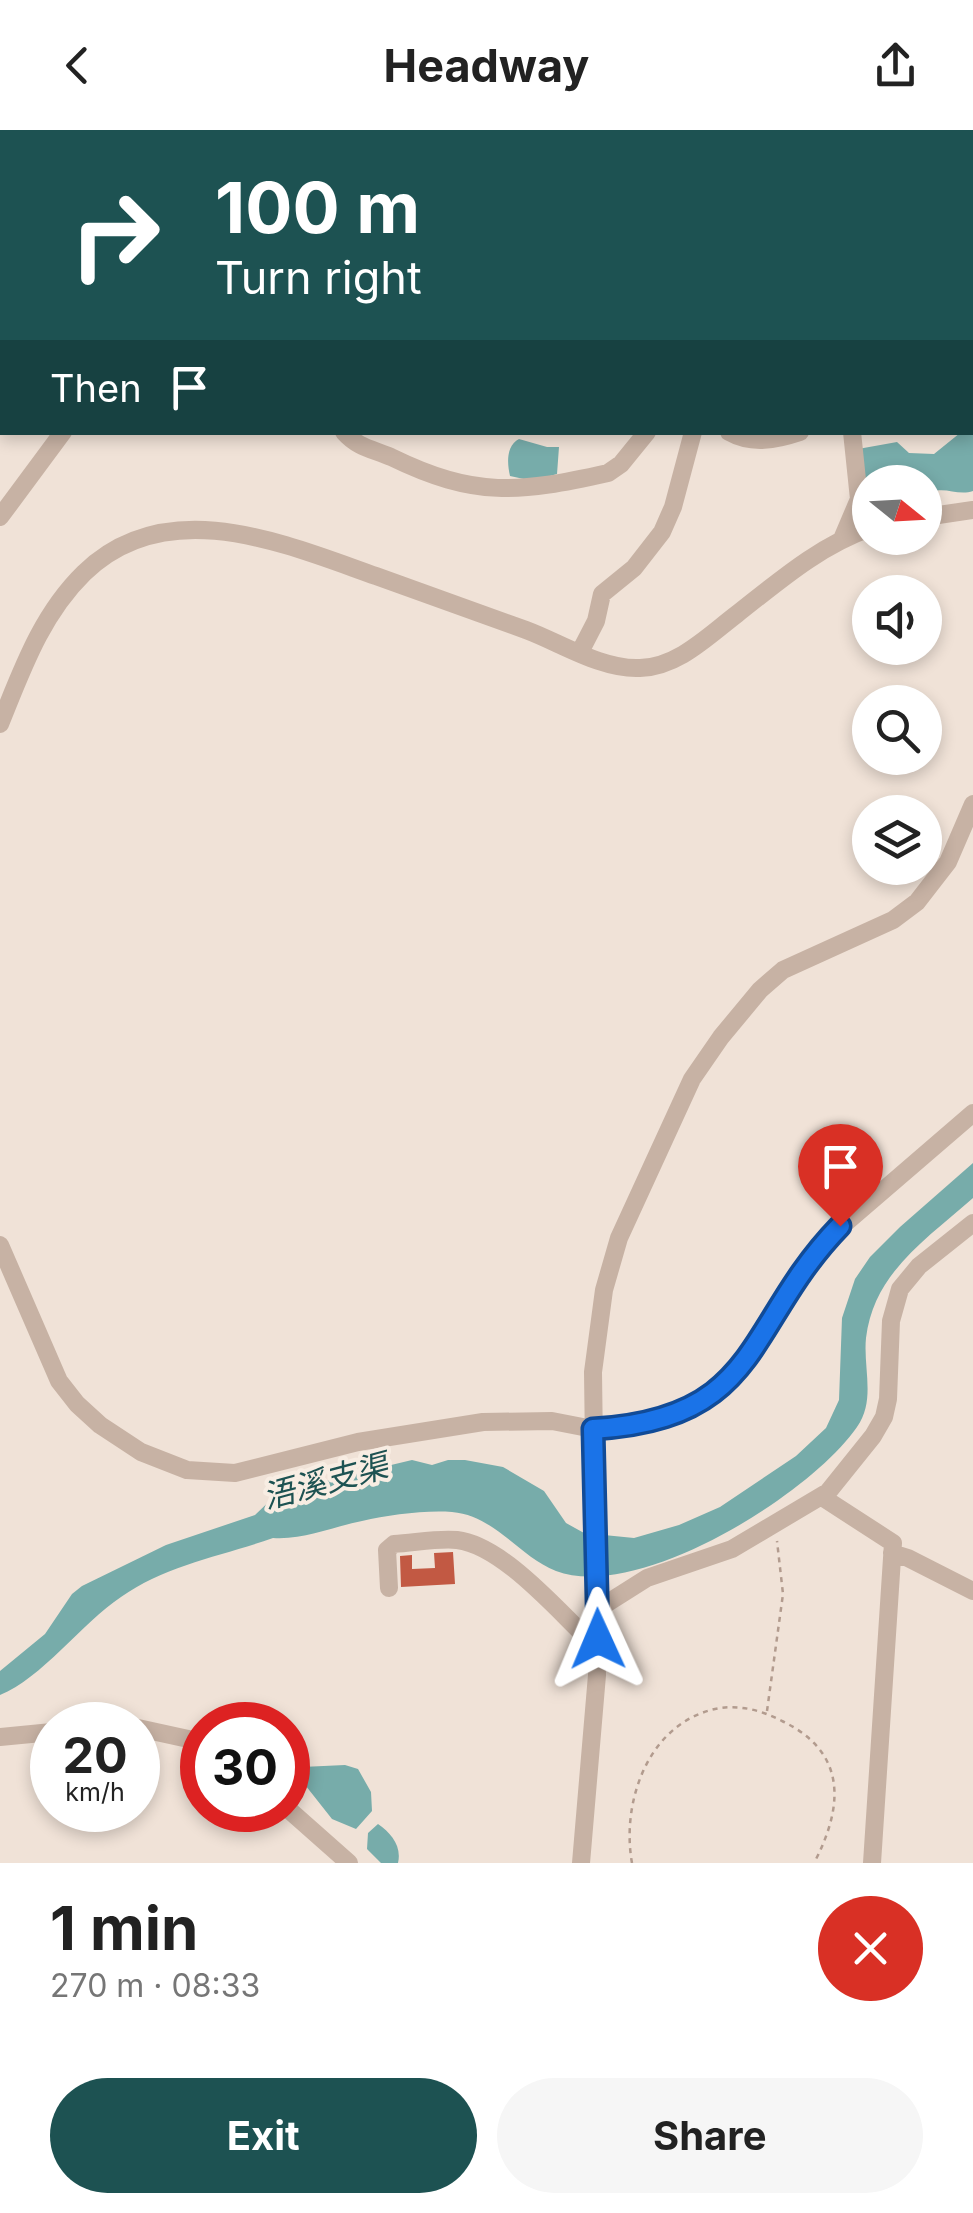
<!DOCTYPE html>
<html lang="en">
<head>
<meta charset="utf-8">
<style>
	body { margin:0; font-family:Inter,"Noto Sans SC",sans-serif; background:#f6f6f6; color:#222; height:100vh; display:flex; flex-direction:column; font-size:38px; white-space:nowrap }
	* { box-sizing:border-box; margin:0 }
	p { font-size:32px; color:#767676 }
	.icon { flex:none; width:55px; height:55px; fill:none; stroke:currentColor; stroke-width:2; stroke-linecap:round; stroke-linejoin:round }
	.map { position:relative; height:1733px; overflow:hidden }
	.panel { display:flex; flex-direction:column; background:#fff; flex:1 }
	.panel>* { flex:none }
	.top-card { position:absolute; left:0px; top:0px; width:975px; height:305px; box-shadow:0 5px 15px #0003; background:#1d5252; color:#fff; overflow:hidden }
	.needle { width:65px; rotate:108deg }
	.tools { position:absolute; left:852px; top:335px; display:grid; gap:20px }
	.tools a { display:grid; place-items:center; width:90px; height:90px; border-radius:50%; background:#fff; box-shadow:0 5px 15px #0003; font-size:50px }
	.speed { position:absolute; left:30px; top:1572px; display:flex; gap:20px; font-size:50px; font-weight:700; text-align:center }
	.speed>* { display:grid; place-content:center; width:130px; height:130px; border-radius:50%; background:#fff; box-shadow:0 5px 15px #0003; line-height:1 }
	.speed small { font-size:25px; font-weight:400 }
	.speed .limit { border:15px solid #d22; background:#fff; color:#111 }
	.pin { position:absolute; display:grid; place-items:center; width:85px; height:85px; color:#fff; margin:-102px -42px; border-radius:50% 50% 50% 0; rotate:-45deg; box-shadow:0 0 10px #0007 }
	.pin .icon { rotate:45deg }
	.me { position:absolute; width:110px; margin:-55px; rotate:359deg; stroke-linejoin:round; filter:drop-shadow(0 0 8px #0008) }
	.turn { display:flex; align-items:center; gap:35px; height:210px; padding:0 50px; font-size:45px }
	.turn .icon { width:130px; height:130px; stroke-width:2.5 }
	.turn b { display:block; font-size:70px; line-height:85px }
	.then { display:flex; align-items:center; height:95px; padding:0 50px; background:#0003; gap:20px; font-size:38px }
	.round { display:grid; place-items:center; flex:none; width:105px; height:105px; border-radius:52px; background:#f6f6f6 }
	.headline { display:flex; align-items:center; justify-content:space-between; height:170px; padding:0 50px }
	h1 { font-size:60px; font-weight:700; line-height:75px }
	.button { display:flex; gap:20px; margin-top:auto; padding:20px 50px }
	.button a { flex:1; height:115px; border-radius:60px; background:#1d5252; color:#fff; font-size:40px; font-weight:700; line-height:115px; text-align:center }
	.button a+a { background:#f6f6f6; color:#222 }
	header { display:flex; justify-content:space-between; align-items:center; height:130px; padding:0 50px; background:#fff; font-size:45px; font-weight:700 }
	.map>svg:first-child { display:block }
	.water { fill:#77acaa }
	.building { fill:#c25943 }
	.lines { fill:none; stroke-linecap:round; stroke-linejoin:round }
	.path { stroke:#b29b8e; stroke-width:2.5; stroke-dasharray:5 5; stroke-linecap:butt }
	.minor { stroke:#c7b2a4; stroke-width:18 }
	.route-casing { stroke:#114b97; stroke-width:25 }
	.route { stroke:#1a73e8; stroke-width:18 }
	.labels { text-anchor:middle; dominant-baseline:central; stroke-width:8; stroke-linejoin:round; paint-order:stroke }
	.water-label { font-size:32px; font-style:italic; fill:#1d5252; stroke:#f8ede3 }
</style>
</head>
<body>
<header><svg class="icon" aria-label="back" viewBox="0 0 24 24"><path d="M15 5l-7 7 7 7"/></svg>Headway<svg class="icon" aria-label="share" viewBox="0 0 24 24"><path d="M12 15V3M7 8l5-5 5 5M5 13v7h14v-7"/></svg></header>
<div class="map">
<svg width="973" height="1733" viewBox="0 0 973 1733">
	<rect width="100%" height="100%" fill="#f0e2d7"/>
	<path class="water" d="M973,295V361C956,367 941,353 925,366V352H870V374L863,370L858,319L897,312L909,323L934,324L960,303L972,302Z
		M519,309L547,317H559L557,344L533,351L510,346C507,333 506,316 519,309Z
		M973,1033V1068C927,1109 874,1142 866,1208C863,1238 876,1270 857,1297C811,1364 639,1472 556,1441C518,1426 496,1386 452,1382C424,1380 389,1385 362,1391C332,1397 304,1410 273,1408C222,1426 166,1435 121,1467C82,1493 41,1549 0,1565V1541L45,1504L72,1464L82,1456L166,1415L255,1385L278,1363L291,1359L412,1330L432,1335L448,1330H465L503,1337L544,1361L566,1393L584,1403L634,1408L679,1395L720,1377L796,1326L826,1298L839,1270L842,1188L855,1149L870,1127L900,1097Z
		M345,1635L358,1639L371,1662L372,1681L356,1699L332,1689L302,1651V1637Z
		M378,1694C391,1703 402,1716 398,1733H381L367,1719L368,1703Z"/>
	<path class="building" d="M453,1422L455,1454L401,1457L400,1426L412,1425V1439L435,1438L434,1423Z"/>
	<g class="lines">
		<path class="path" d="M767,1581L783,1464L777,1411
			M632,1733C621,1672 648,1594 715,1579C738,1574 761,1580 782,1591C847,1622 844,1676 814,1733"/>
		<path class="minor" d="M29,0L31,2
			M927,0L929,2
			M344,2L347,0
			M687,2L688,0
			M972,218H973
			M344,302C358,318 373,319 391,327C475,368 519,363 608,343L621,334L647,302
			M729,302C752,315 776,310 800,302
			M0,387L63,302
			M925,387L973,380
			M842,409L859,369L852,302
			M580,522L596,491L602,464L634,438L662,402L673,377L693,302
			M0,594C22,540 41,485 84,443C167,362 285,414 376,446C426,464 476,482 526,500C561,513 602,540 640,538C678,537 708,506 737,484C779,451 819,416 870,398
			M0,1115L59,1251L77,1274L100,1295L141,1322L187,1340L235,1343L358,1312L483,1292L552,1291L593,1299L632,1297L690,1278L726,1254L748,1228L805,1138L828,1108L973,983
			M822,1367L893,1413L872,1733
			M892,1423L908,1428L973,1461
			M389,1458L387,1420L394,1414C414,1413 437,1408 457,1410C500,1415 552,1474 582,1503L598,1509
			M598,1479L647,1448L732,1419L828,1362L873,1306L884,1287L888,1269L891,1191L900,1159L919,1136L973,1093
			M138,1598L202,1612
			M0,1607L52,1602
			M288,1679L349,1733
			M581,1733L597,1545L593,1242L604,1160L619,1108L692,949L721,907L760,860L783,840L893,790L917,772L948,732L973,674"/>
	</g>
	<g class="lines">
		<defs>
			<path id="route" d="M598,1509L593,1299C763,1289 744,1195 840,1096"/>
		</defs>
		<use href="#route" class="route-casing"/>
		<use href="#route" class="route"/>
	</g>
	<g class="labels">
		<g class="water-label">
			<text transform="translate(325 1351) rotate(-15)">浯溪支渠</text>
		</g>
	</g>
</svg>
<div class="tools">
<a><svg class="needle" viewBox="-14 -14 28 28"><path d="M0-13l5 13h-10z" fill="#e53935"/><path d="M0 13l5-13h-10z" fill="#767676"/></svg></a>
<a><svg class="icon" aria-label="sound" viewBox="0 0 24 24"><path d="M4 9h4l5-4v14l-5-4H4zM17 9q2 3 0 6"/></svg></a>
<a><svg class="icon" aria-label="search" viewBox="0 0 24 24"><circle cx="10" cy="10" r="6"/><path d="M15 15l6 6"/></svg></a>
<a><svg class="icon" aria-label="layers" viewBox="0 0 24 24"><path d="M12 4l9 5-9 5-9-5zM3 14l9 5 9-5"/></svg></a>
</div>
<div class="speed"><div>20<small>km/h</small></div><div class="limit">30</div></div>
<div class="pin" style="left:840px;top:1096px;background:#d93025"><svg class="icon" aria-label="arrive" viewBox="0 0 24 24"><path d="M6 21V4h12l-3 4 3 4H6"/></svg></div>
<svg class="me" style="left:598px;top:1509px" viewBox="-20 -20 40 40"><path d="M0-17L14 15 0 8-14 15z" fill="#1a73e8" stroke="#fff" stroke-width="4"/></svg>
<div class="top-card">
<div class="turn"><svg class="icon" aria-label="right" viewBox="0 0 24 24"><path d="M7 20v-9h11M14 6l5 5-5 5"/></svg><div><b>100 m</b>Turn right</div></div>
<div class="then">Then<svg class="icon" aria-label="arrive" viewBox="0 0 24 24"><path d="M6 21V4h12l-3 4 3 4H6"/></svg></div>
</div>
</div>
<section class="panel">
<div class="headline"><div><h1>1 min</h1><p>270 m · 08:33</p></div><a class="round" style="background:#d93025;color:#fff"><svg class="icon" aria-label="close" viewBox="0 0 24 24"><path d="M6 6l12 12M18 6L6 18"/></svg></a></div>
<div class="button"><a>Exit</a><a>Share</a></div>
</section>
</body>
</html>
